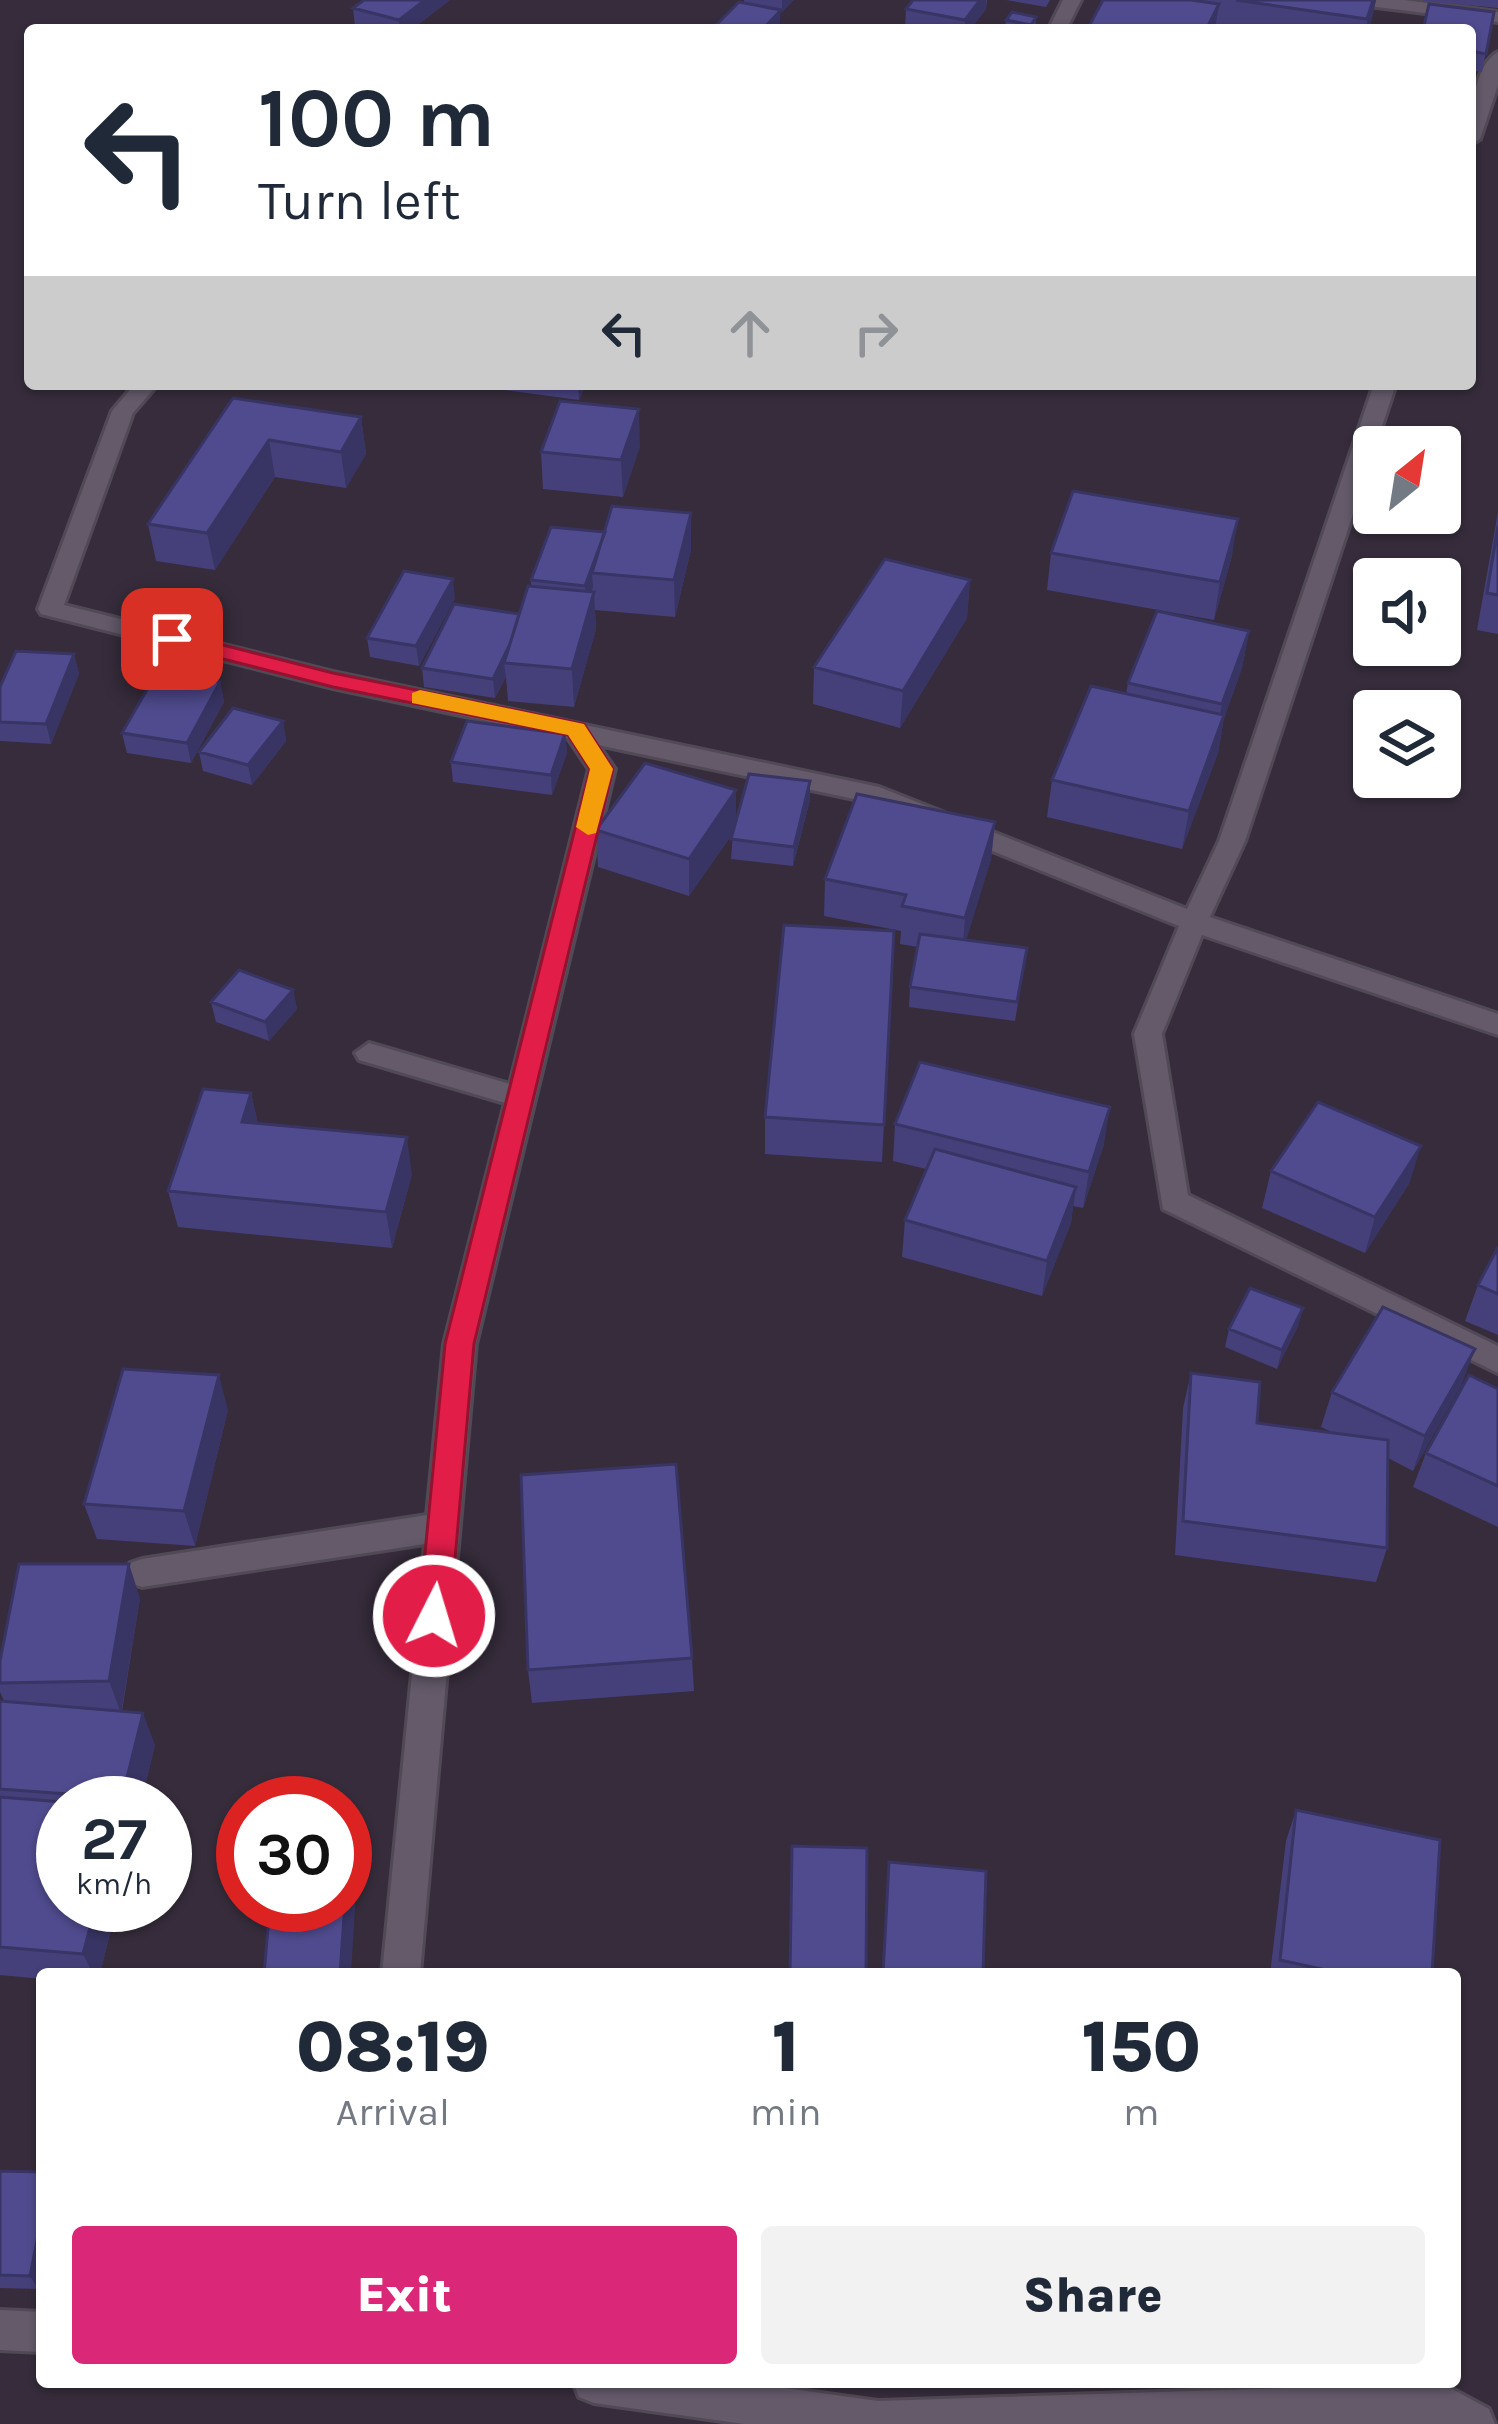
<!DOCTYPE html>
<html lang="en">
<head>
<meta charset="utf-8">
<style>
	body { margin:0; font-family:Karla,sans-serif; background:#f2f2f3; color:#1f2937; height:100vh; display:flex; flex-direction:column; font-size:45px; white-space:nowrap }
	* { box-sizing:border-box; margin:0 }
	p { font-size:39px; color:#747a83 }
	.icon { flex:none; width:66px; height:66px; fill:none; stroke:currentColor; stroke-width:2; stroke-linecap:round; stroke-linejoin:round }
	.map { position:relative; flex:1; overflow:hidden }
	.drawer { position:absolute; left:36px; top:1968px; width:1425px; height:420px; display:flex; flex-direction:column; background:#fff; border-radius:12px; box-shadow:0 3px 9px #0004 }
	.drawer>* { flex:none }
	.top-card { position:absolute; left:24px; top:24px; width:1452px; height:366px; border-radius:12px; box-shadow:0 3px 9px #0004; background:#fff; color:#1f2937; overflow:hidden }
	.needle { width:78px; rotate:30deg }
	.controls { position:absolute; left:1353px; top:426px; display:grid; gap:24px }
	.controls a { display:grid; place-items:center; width:108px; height:108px; border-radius:12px; background:#fff; box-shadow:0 3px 9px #0004; font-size:60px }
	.speed { position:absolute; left:36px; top:1776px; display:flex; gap:24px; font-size:60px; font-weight:700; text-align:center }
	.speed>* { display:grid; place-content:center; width:156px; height:156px; border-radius:50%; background:#fff; box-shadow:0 3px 9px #0004; line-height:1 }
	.speed small { font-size:30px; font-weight:400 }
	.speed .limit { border:18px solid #d22; background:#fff; color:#111 }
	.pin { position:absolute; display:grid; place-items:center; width:102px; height:102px; color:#fff; margin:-51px; border-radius:24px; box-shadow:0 6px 18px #0006 }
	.me { position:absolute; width:132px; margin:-66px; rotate:5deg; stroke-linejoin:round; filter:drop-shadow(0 0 9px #0008) }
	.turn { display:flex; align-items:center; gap:42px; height:252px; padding:0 36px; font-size:54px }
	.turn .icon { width:156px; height:156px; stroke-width:2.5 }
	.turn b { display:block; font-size:84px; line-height:102px }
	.lanes { display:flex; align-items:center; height:114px; padding:0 36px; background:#0003; justify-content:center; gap:60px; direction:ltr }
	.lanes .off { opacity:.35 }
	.eta { display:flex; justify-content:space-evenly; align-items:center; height:204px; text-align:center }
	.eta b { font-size:72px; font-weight:800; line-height:84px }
	.action { display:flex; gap:24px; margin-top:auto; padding:24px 36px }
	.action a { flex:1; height:138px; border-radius:12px; background:#db2777; color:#fff; font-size:48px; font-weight:800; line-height:138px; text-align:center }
	.action a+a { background:#f2f2f3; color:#1f2937 }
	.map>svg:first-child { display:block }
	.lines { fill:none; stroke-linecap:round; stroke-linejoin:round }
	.street-casing { stroke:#514955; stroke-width:6 }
	.street { fill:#645a6a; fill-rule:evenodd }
	.wall { fill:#45407a }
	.shaded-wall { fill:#383463 }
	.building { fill:#504b8e; stroke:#383463; stroke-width:3 }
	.route { fill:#e11d48; stroke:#92132f; stroke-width:3 }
	.slow { fill:#f59e0b }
</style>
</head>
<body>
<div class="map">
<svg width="1498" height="2424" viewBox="0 0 1498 2424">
	<rect width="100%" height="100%" fill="#362c3b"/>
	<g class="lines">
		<defs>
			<path id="street" d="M1063,0H1081L1066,30H1048Z
				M1351,0H1404L1498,12V22L1360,5Z
				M1498,52V85L1480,139L1470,145C1470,119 1473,65 1498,52Z
				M135,384H158L133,413L64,605L333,672L879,787L1187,909L1219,841L1374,384H1396L1245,841L1210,917L1498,1014V1035L1202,935L1162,1034L1188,1195L1498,1346V1373L1163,1209L1134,1034L1179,926L873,803L598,745L615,769L476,1344L420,1974H382L425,1544L142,1587L130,1583L125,1573L130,1563L142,1559L427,1515L444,1344L505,1103L359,1060L355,1053L369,1043L510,1084L589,769L568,738L333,688L41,614L38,609L112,411Z
				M0,2310L42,2312V2352L0,2350Z
				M573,2382H742L878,2401L1441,2383L1489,2409L1495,2424H744L594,2403L579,2397Z"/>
		</defs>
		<use href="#street" class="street-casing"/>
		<use href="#street" class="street"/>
	</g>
	<path class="wall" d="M450,0L411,30H369L355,27L353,8Z
		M744,0H794L780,12L779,30H716V25L744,3Z
		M913,0H987L986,9L970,30H922L905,27L906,9Z
		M1006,0H1050L1046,7Z
		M1103,0H1376L1369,30H1087Z
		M1423,0H1498V8L1423,1Z
		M1494,12L1482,72L1470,70V30Z
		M1036,17L1035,30H1005L1006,20Z
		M459,384H586L579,400Z
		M233,398L361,417L366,454L346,488L275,477L215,570L156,561L148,524Z
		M640,446L623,497L543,489L541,452Z
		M1498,512V634L1477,630Z
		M691,550L675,617L595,610L596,629L574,707L508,701L506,677L495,698L424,687L422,668L519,614L531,586V580Z
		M1051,553L1232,556L1214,620L1047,590Z
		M970,580L967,618L900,728L813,704L814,667Z
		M455,598L419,666L370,657L367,638Z
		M1249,631L1242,668L1224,718L1218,753L1182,849L1047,817L1052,780L1126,694L1128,683Z
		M74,654L79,674L51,744L0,741V687Z
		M220,682L224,702L191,763L127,753L122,733Z
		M283,721L286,741L252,785L203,771L199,752Z
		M565,734L567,753L552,795L453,782L451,762Z
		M736,790V820L810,800L793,866L731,859L733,833L689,896L598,867L596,830Z
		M995,822L991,859L966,940L1024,968L1015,1021L909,1007L910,987L918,947L900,944L901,931L824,916L825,879Z
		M894,931L882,1162L765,1154V1117Z
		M293,990L297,1009L269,1041L216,1022L211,1002Z
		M251,1093L258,1124L412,1174L392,1248L178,1227L168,1191Z
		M895,1124L1104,1144L1083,1208L1073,1206L1071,1223L1042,1296L902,1257L905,1220L926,1169L893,1161Z
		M1271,1171L1410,1182L1365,1253L1262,1208Z
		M1498,1247V1335L1465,1321L1478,1285Z
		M1303,1308L1298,1326L1277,1369L1225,1347L1229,1329Z
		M1191,1373L1257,1423L1334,1433L1321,1427L1332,1392L1462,1384L1413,1471L1388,1458L1387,1548L1376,1582L1175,1555L1183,1408Z
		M1498,1389V1527L1413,1487L1426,1453Z
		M228,1410L195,1546L97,1539L84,1504Z
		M140,1598L122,1711L155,1745L141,1803H63L117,1905L100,1974H42V1979L0,1975V1701H4L0,1692V1661Z
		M692,1658L694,1691L532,1703L528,1670Z
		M1296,1810L1432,1974H1270L1286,1841Z
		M0,2171L38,2289L0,2288Z"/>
	<path class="shaded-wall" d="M425,0H450L411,30H400L399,20Z
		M782,0H794L782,13Z
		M980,0H986V9L970,30H965V20Z
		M1373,0H1376L1372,19L1369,30H1365Z
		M1219,4L1215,30H1206Z
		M781,10L779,30H762Z
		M578,384H586L579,400Z
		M639,409L640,446L623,497L621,460Z
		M361,417L366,454L346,488L341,452Z
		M269,440L275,477L215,570L207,533Z
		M691,513V550L675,617L674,580Z
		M1238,519L1232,556L1214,620L1220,582Z
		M605,532L592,573L593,587L586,606L585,586Z
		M453,579L455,598L419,666L416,646Z
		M970,580L967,618L900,728L903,691Z
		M594,592L596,629L574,707L572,669Z
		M525,615L504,663L506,677L495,698L493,679Z
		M1249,631L1242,668L1224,718L1218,753L1182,849L1189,811L1216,737L1222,704Z
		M74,654L79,674L51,744L46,724Z
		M220,682L224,702L191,763L187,743Z
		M283,721L286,741L252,785L248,765Z
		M565,734L567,753L552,795L551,775Z
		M810,781V800L793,866L794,847Z
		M736,790V828L689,896V859Z
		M995,822L991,859L962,955L965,918Z
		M293,990L297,1009L269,1041L265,1022Z
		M251,1093L259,1129L242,1122Z
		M1110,1107L1104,1144L1083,1208L1089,1172Z
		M407,1137L412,1174L392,1248L386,1212Z
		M1421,1146L1410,1182L1365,1253L1375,1217Z
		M1076,1187L1071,1223L1042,1296L1047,1261Z
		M1303,1308L1298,1326L1277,1369L1282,1350Z
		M1475,1349L1462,1384L1413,1471L1425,1436Z
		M219,1375L228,1410L195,1546L184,1511Z
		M129,1564L140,1598L121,1713L109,1681Z
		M143,1713L155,1745L141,1803H124L122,1798Z
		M350,1830L358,1860L351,1974H340Z
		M96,1905H117L100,1974H93L83,1954Z
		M42,2215V2270L38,2289L30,2276Z"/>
	<path class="building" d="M364,0H425L399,20L353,8Z
		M913,0H980L965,20L906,9Z
		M1103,0H1191L1219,4L1206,30H1087Z
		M1236,0H1373L1367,19Z
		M739,2L781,10L762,30H740L716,25Z
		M1429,4L1494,12L1486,54L1470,51V30H1423Z
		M1012,12L1036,17L1031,25L1006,20Z
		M233,398L361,417L341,452L269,440L207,533L148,524Z
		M560,401L639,409L621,460L541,452Z
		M1073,491L1238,519L1220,582L1051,553Z
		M612,506L691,513L674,580L592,573Z
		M1498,526V595L1487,593Z
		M551,527L605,532L585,586L531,580Z
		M885,559L970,580L903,691L814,667Z
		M404,571L453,579L416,646L367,638Z
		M528,586L594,592L572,669L504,663Z
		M454,604L519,614L510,644L493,679L422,668Z
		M1157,611L1249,631L1222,704L1128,683Z
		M16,651L74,654L46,724L0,722V687Z
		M156,674L220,682L187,743L122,733Z
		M1091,686L1224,715L1189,811L1052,780Z
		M233,708L283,721L248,765L199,752Z
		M467,721L565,734L551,775L451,762Z
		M645,763L736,790L689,859L596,830Z
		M749,774L810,781L794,847L731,839Z
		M857,794L995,822L965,918L902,906L906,895L825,879Z
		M784,925L894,931L884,1125L765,1117Z
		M920,934L1027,948L1017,1002L910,987Z
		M239,970L293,990L265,1022L211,1002Z
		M920,1062L1110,1107L1089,1172L895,1124Z
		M203,1089L251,1093L242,1122L407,1137L386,1212L168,1191Z
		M1318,1102L1421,1146L1375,1217L1271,1171Z
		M935,1149L1076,1187L1047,1261L905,1220Z
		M1498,1247V1294L1478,1285Z
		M1250,1288L1303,1308L1282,1350L1229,1329Z
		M1383,1307L1475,1349L1425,1436L1332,1392Z
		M123,1369L219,1375L184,1511L84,1504Z
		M1191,1373L1260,1382L1257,1423L1388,1440L1387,1548L1183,1521Z
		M1469,1375L1498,1389V1486L1426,1453Z
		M676,1464L692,1658L528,1670L521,1475Z
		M19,1564H129L109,1681L0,1683V1661Z
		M0,1701L143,1713L122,1798L0,1789Z
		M0,1797L75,1803H63V1905H96L83,1954L0,1947Z
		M1296,1810L1440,1840L1432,1974H1344L1280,1960Z
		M345,1830H350L340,1974H264L270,1905H345Z
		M792,1846L867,1848L866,1974H790Z
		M889,1862L986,1871L983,1974H883Z
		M0,2171L42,2172V2215L30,2276L0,2275Z"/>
	<path class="route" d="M172,632L333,673L584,724L613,769L474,1344L450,1616L445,1626L434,1630L423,1626L419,1616L445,1344L590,769L568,735L333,687L164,644L161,639Z"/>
	<path class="slow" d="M420,690L584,724L613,769L596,833L588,835L576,827L590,769L568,735L412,703V693Z"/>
</svg>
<div class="controls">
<a><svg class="needle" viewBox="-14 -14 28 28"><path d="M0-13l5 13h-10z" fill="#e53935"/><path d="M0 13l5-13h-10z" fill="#747a83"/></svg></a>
<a><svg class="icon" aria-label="sound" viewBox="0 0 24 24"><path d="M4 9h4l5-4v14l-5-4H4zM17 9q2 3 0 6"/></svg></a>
<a><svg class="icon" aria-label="layers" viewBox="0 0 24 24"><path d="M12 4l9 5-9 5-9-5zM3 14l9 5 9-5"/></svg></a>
</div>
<div class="speed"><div>27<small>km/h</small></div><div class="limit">30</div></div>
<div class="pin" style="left:172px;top:639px;background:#d93025"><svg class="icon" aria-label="arrive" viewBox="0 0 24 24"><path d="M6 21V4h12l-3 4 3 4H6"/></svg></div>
<svg class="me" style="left:434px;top:1616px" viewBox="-20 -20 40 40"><circle r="17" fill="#e11d48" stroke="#fff" stroke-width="3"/><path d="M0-11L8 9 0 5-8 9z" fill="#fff"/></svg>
<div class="top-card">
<div class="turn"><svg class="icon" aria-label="left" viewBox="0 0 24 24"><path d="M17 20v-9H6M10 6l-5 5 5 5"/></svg><div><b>100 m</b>Turn left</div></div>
<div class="lanes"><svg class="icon" aria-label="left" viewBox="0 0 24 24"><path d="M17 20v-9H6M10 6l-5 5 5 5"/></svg><svg class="icon off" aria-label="ahead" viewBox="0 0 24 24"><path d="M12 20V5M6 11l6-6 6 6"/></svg><svg class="icon off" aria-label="right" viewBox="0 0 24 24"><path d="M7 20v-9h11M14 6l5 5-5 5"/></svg></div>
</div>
<section class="drawer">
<div class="eta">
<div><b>08:19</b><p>Arrival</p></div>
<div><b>1</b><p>min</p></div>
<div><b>150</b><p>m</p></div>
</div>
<div class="action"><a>Exit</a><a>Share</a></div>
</section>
</div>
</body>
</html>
